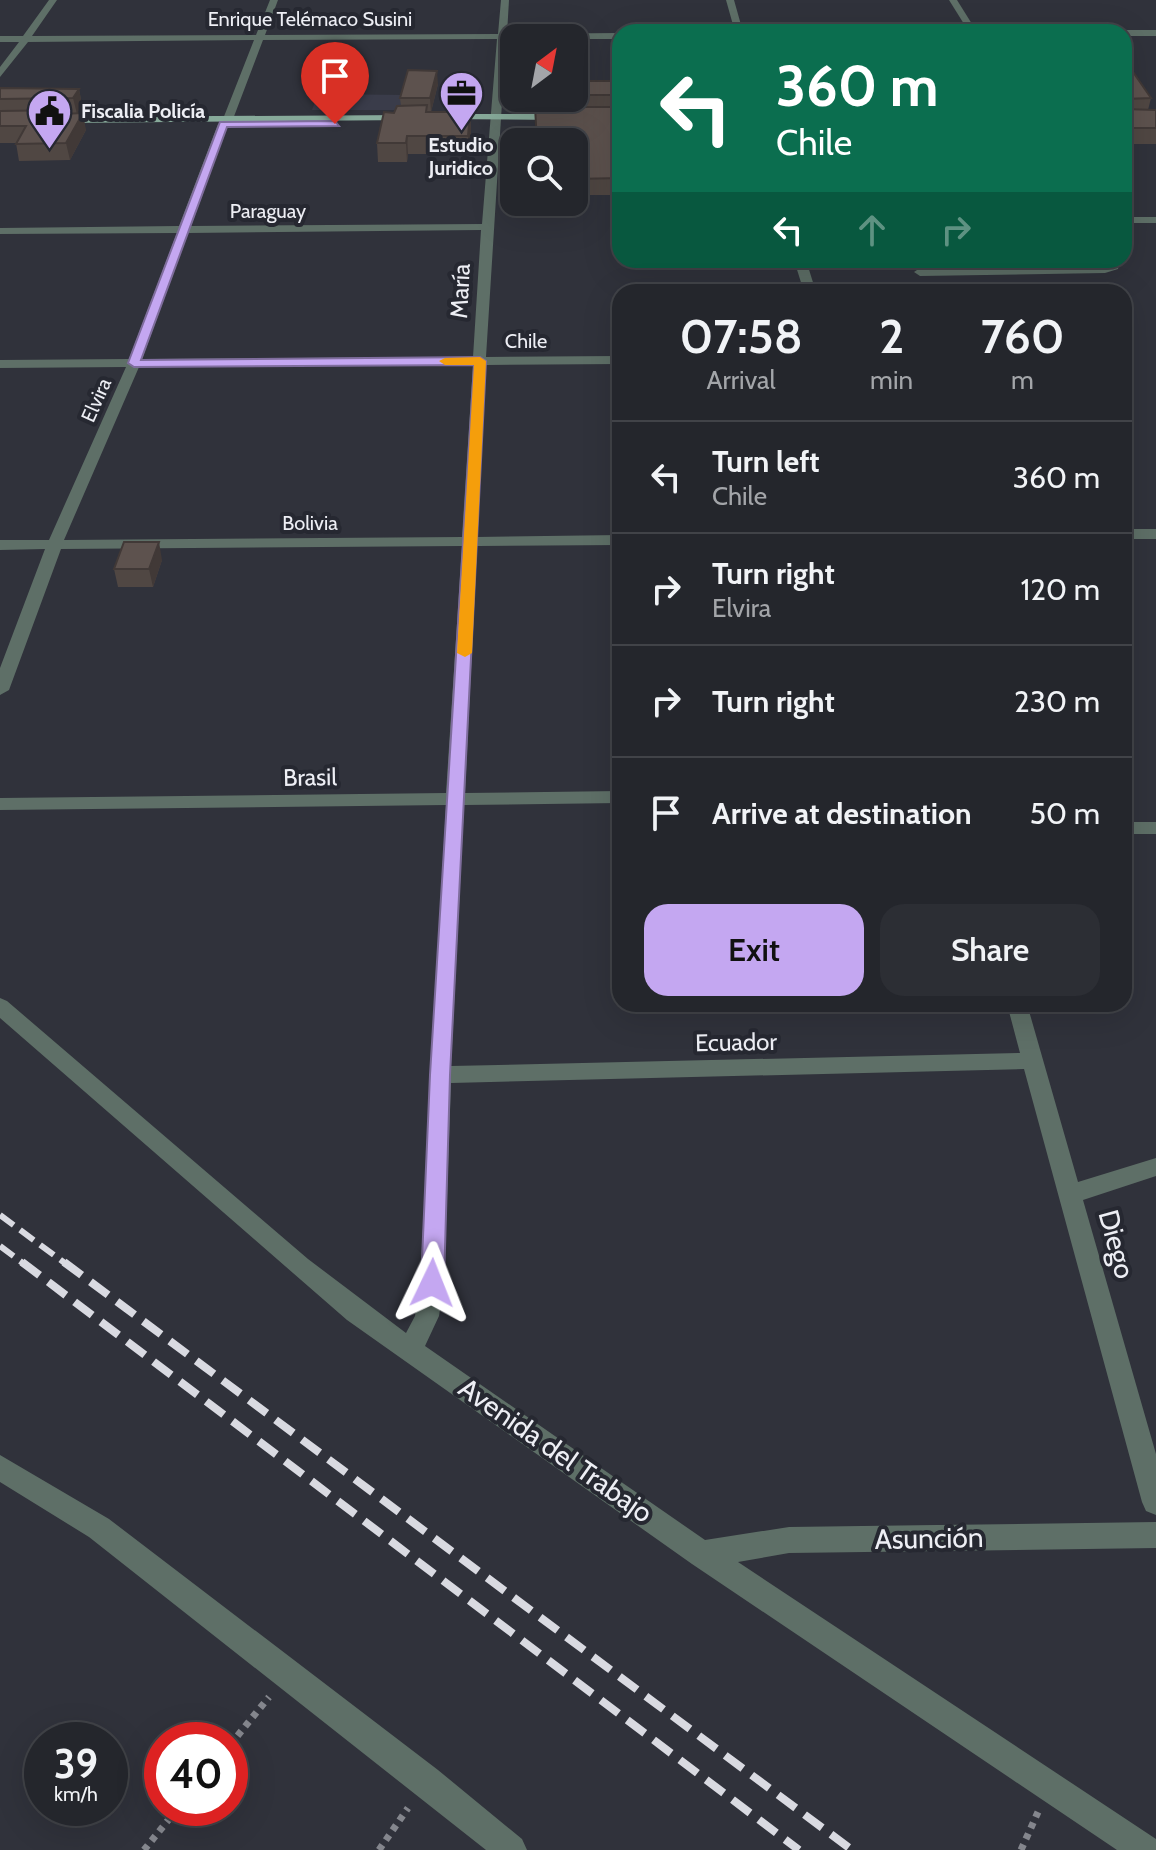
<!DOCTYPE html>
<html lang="en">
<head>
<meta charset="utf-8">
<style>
	body { margin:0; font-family:Cabin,sans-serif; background:#2c2e34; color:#f1f3f6; height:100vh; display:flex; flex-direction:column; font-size:30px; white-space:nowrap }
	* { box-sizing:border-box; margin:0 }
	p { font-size:26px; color:#a3a5a9 }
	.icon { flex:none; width:44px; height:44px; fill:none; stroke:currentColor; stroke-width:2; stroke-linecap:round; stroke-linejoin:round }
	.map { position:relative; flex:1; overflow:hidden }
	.panel { position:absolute; left:612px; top:284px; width:520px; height:728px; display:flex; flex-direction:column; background:#24262c; border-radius:24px; box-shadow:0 8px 32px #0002,0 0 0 2px #414348 }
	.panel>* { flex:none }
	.banner { position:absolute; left:612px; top:24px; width:520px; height:244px; border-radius:24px; box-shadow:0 8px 32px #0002,0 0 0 2px #414348; background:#0b6e4f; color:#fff; overflow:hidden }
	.needle { width:52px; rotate:32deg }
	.fabs { position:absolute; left:500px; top:24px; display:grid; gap:16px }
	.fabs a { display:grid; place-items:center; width:88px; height:88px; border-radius:16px; background:#24262c; box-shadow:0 8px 32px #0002,0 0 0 2px #414348; font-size:40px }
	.speed { position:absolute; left:24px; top:1722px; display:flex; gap:16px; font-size:40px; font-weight:700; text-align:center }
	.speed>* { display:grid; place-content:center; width:104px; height:104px; border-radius:50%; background:#24262c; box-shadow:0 8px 32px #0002,0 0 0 2px #414348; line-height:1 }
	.speed small { font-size:20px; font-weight:400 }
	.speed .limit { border:12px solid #d22; background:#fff; color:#111 }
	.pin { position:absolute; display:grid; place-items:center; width:68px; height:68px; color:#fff; margin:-82px -34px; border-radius:50% 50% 50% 0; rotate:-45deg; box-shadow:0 0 8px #0007 }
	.pin .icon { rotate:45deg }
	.me { position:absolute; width:88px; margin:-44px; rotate:2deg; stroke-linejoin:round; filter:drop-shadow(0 0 6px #0008) }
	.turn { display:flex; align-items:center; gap:28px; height:168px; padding:0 32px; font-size:36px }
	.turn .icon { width:104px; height:104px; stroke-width:2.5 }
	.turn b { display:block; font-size:56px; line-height:68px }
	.lanes { display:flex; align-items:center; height:76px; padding:0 32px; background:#0003; justify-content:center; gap:40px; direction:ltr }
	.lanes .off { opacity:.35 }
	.eta { display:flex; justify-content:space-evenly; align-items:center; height:136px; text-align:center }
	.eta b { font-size:48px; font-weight:600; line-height:56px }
	.button { display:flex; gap:16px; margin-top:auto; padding:16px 32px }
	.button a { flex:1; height:92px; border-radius:24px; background:#c4a7f1; color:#111; font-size:32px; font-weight:600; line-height:92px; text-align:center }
	.button a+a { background:#2c2e34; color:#f1f3f6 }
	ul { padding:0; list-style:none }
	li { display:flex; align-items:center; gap:24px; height:112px; padding:0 32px; border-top:2px solid #414348 }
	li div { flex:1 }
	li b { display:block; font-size:30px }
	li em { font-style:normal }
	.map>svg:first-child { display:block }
	.built { fill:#3a3c4a }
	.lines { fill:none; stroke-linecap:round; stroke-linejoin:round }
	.path { stroke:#84868d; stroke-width:7; stroke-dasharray:6 6; stroke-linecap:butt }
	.minor { fill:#5e6f67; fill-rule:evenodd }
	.major { fill:#87aa9a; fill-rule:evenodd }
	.rail-far1 { stroke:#d9dae1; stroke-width:6; stroke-dasharray:17 8; stroke-linecap:butt }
	.rail { stroke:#d9dae1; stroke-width:8; stroke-dasharray:22 11; stroke-linecap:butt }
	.wall { fill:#504743 }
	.shaded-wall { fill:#413937 }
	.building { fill:#5d524e; stroke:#413937; stroke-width:2 }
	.route { fill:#c4a7f1; stroke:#7f6d9d; stroke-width:2 }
	.slow { fill:#f59e0b }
	.labels { text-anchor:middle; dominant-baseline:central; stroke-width:8; stroke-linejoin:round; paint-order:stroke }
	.far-street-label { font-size:20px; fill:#edeef4; stroke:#262831 }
	.far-poi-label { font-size:20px; font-weight:bold; fill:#edeef4; stroke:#262831; text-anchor:start }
	.street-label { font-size:24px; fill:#edeef4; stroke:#262831 }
	.near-street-label { font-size:28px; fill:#edeef4; stroke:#262831 }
</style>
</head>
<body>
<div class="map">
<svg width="1156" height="1850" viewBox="0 0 1156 1850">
	<rect width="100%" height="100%" fill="#30323b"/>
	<path class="built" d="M318,94L406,95L402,110H312Z"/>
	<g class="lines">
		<path class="path" d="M230,1745L269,1697
			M144,1850L178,1808
			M379,1850L408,1808
			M1021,1850L1038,1812"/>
		<path class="minor" d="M49,0H57L32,36L256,35L270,0H278L265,35L498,34L501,0H509L507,34L620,33V39H506L486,357L620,356V364L486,365L477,537L620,535V545L477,546L465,793L620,791V803L464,805L451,1066L1020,1053L1007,1004H1027L1078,1182L1156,1158V1176L1083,1200L1156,1454V1515L1146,1511L1142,1502L1024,1069L451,1083L444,1283L439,1316L425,1346L705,1540L789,1527L1156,1522V1548L789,1553L738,1562L1156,1839V1850H1117L692,1564L347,1320L0,1018V998L7,1001L308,1259L406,1333L415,1316L420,1283L446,805L0,810V798L446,793L462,546L61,549L9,690L0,695V668L45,549L0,550V540H49L126,367L0,368V360L129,359L177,233L0,234V228L179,226L218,124L223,121L228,124L191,226L482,224L497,39L263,40L233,119L228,122L223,119L254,40L28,42L0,77V67L19,42H0V36H23ZM481,230L473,357L142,359L188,233ZM473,365L462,537L64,540L139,367Z
			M726,0H734L743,32H735Z
			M949,0H957L977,32H969Z
			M1124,30H1156V36H1124V32H1120Z
			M1124,217H1156V223H1124Z
			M794,260H806L816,292H804Z
			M1108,260H1120L1118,269L1105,273L920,276L914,272L920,268L1105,265Z
			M1124,529H1156V539H1124Z
			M1124,822H1156V834H1124Z
			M0,1455L109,1519L438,1770L522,1839L527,1850H486L89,1537L0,1482Z"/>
		<path class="major" d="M444,114H560L565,117L560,120L441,119Z
			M408,115L411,120L60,123L55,120L60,117Z"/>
		<path class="rail-far1" d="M0,1215L66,1264
			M0,1246L24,1264"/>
		<path class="rail" d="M22,1262L799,1850
			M64,1262L852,1850"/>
	</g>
	<path class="wall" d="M1124,72L1151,98L1148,110H1156V144H1124Z
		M574,81H620V195H574V142L536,107V98H574Z
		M438,84L431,112H428H470L471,131L469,154H408L407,162H378L377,143L394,113L401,106L400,98Z
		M0,88L79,89L82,105L77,113L86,130L70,160L19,161L16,143H0Z
		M162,560L153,587H118L114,569Z"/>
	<path class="shaded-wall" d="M437,71L438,84L431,112L430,98Z
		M79,89L82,105L77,114L73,98Z
		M470,112L471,131L469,154L468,136Z
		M83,113L86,130L70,160L66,143Z
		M407,136L408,154L407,162L406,143Z
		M159,542L162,560L153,587L149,569Z"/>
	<path class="building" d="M408,70L437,71L430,98H400Z
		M1124,72H1133L1151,98L1125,99V109L1156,110V128H1124Z
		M574,81H620V95H574Z
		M0,88L79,89L73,98L0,99Z
		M427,105L426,112H470L468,136H407L406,143H377L384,112L394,113L397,106Z
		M535,107H620V178L574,179V142H537Z
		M66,110L63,114L83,113L66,143L16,144L26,126H0V111Z
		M124,542H159L149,569H114Z"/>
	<path class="route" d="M335,121L339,126L227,127L141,360L480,357L486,361L450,1075L444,1283L440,1290L432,1293L425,1290L421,1283L430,1075L474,365L134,367L128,363L220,122Z"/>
	<path class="slow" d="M480,357L486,361L472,653L465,657L457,653L474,365H445L439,361L445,358Z"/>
	<defs>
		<symbol id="office-pin" viewBox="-11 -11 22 30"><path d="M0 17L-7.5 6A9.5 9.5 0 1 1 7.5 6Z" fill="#c4a7f1" stroke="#262831"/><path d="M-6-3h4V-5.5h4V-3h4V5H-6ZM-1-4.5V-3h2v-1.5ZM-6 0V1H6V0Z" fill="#111"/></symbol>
		<symbol id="civic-pin" viewBox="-11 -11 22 30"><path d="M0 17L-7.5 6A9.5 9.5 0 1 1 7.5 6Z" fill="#c4a7f1" stroke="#262831"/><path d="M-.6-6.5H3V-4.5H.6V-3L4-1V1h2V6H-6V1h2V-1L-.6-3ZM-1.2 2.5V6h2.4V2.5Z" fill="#111"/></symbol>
	</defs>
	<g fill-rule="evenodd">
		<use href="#office-pin" x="436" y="68" width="51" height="69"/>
		<use href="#civic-pin" x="24" y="86" width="51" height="69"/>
	</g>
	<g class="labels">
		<g class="far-street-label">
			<text x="310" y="19">Enrique Telémaco Susini</text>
			<text x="268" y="211">Paraguay</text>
			<text x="526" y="341">Chile</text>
			<text transform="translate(96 400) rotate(-66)">Elvira</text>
			<text x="310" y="523">Bolivia</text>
		</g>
		<g class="far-poi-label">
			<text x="81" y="111">Fiscalia Policía</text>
			<text x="461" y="145" text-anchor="middle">Estudio<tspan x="461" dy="23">Juridico</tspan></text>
		</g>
		<g class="street-label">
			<text transform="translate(460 291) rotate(-87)">María</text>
			<text transform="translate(310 777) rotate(-1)">Brasil</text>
			<text transform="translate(736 1042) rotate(-1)">Ecuador</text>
		</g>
		<g class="near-street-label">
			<text transform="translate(1117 1244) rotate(75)">Diego</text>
			<text transform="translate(556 1450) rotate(35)">Avenida del Trabajo</text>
			<text transform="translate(929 1538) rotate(-1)">Asunción</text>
		</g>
	</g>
</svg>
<div class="fabs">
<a><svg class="needle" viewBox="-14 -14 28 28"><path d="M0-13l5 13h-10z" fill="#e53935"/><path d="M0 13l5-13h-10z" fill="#a3a5a9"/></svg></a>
<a><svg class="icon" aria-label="search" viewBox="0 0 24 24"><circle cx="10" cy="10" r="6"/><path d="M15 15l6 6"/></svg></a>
</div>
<div class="speed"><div>39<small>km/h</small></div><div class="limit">40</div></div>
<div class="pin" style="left:335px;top:124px;background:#d93025"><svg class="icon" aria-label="arrive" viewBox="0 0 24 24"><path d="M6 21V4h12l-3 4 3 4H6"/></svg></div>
<svg class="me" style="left:432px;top:1283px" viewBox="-20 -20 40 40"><path d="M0-17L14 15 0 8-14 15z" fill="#c4a7f1" stroke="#fff" stroke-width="4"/></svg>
<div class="banner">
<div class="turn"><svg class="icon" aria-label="left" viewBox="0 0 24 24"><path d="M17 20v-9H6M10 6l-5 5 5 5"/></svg><div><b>360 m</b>Chile</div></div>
<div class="lanes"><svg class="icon" aria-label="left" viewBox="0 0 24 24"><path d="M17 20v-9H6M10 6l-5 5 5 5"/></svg><svg class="icon off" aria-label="ahead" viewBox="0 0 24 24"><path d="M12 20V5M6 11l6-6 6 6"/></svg><svg class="icon off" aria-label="right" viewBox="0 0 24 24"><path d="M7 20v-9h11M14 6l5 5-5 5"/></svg></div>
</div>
<section class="panel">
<div class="eta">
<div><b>07:58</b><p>Arrival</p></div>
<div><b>2</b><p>min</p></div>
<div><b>760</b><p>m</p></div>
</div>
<ul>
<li><svg class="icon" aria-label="left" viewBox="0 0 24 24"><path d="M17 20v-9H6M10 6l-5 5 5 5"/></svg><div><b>Turn left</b><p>Chile</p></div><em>360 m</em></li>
<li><svg class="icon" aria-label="right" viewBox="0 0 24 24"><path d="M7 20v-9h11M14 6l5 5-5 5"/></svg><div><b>Turn right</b><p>Elvira</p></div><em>120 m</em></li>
<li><svg class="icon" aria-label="right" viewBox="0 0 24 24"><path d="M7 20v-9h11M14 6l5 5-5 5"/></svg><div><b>Turn right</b></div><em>230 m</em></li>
<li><svg class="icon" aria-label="arrive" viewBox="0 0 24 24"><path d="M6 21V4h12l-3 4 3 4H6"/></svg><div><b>Arrive at destination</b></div><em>50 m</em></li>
</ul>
<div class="button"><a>Exit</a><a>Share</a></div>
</section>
</div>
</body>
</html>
